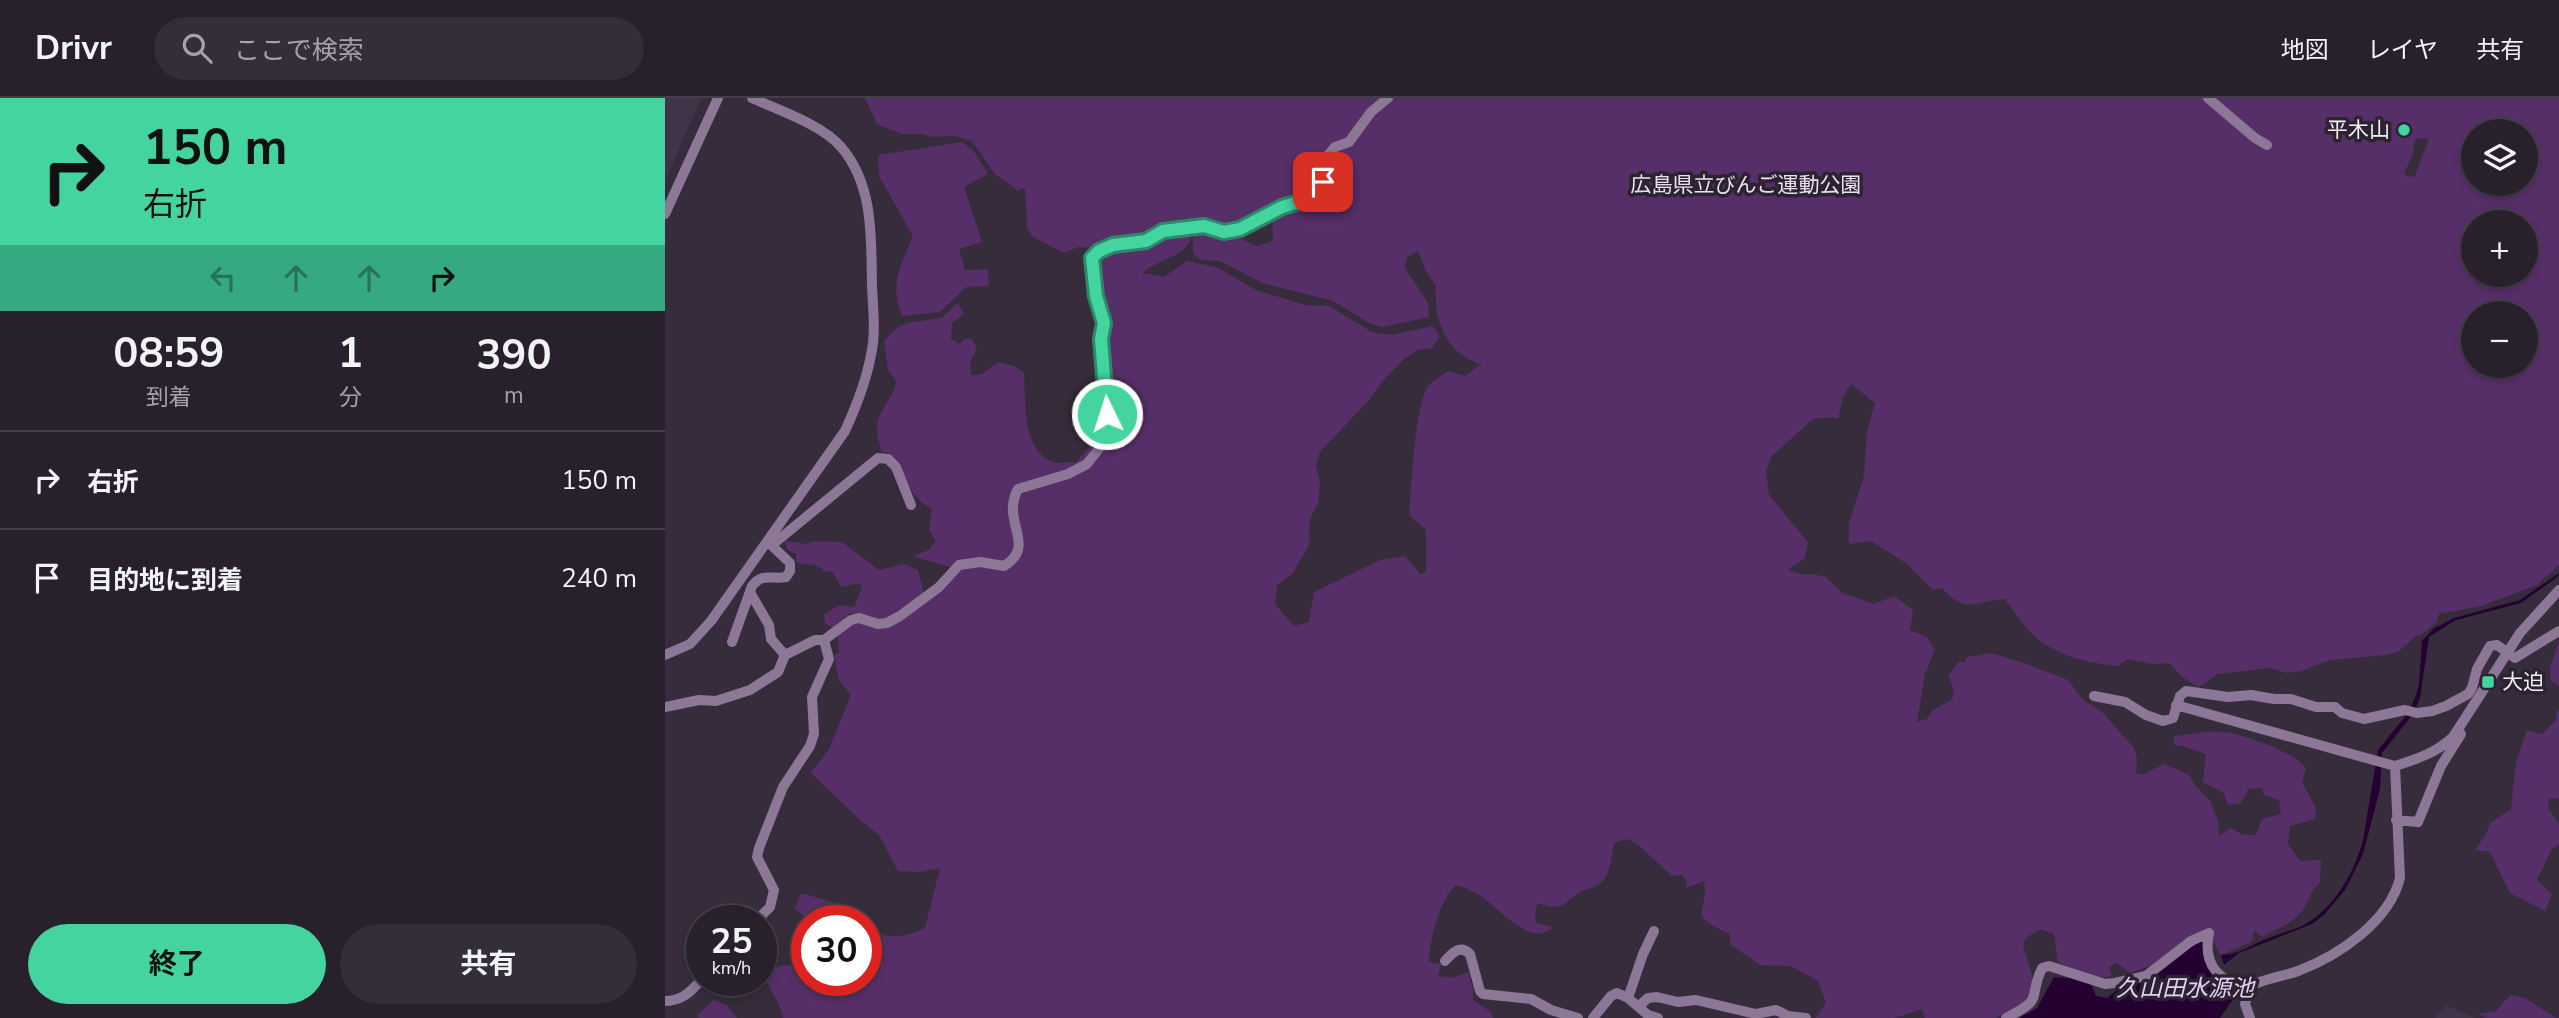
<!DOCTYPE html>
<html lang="ja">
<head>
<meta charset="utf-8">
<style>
	body { margin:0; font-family:"Nunito Sans","Noto Sans JP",sans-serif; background:#342e38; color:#f1f3f6; height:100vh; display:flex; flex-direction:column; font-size:26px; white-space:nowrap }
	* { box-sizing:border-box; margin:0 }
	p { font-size:23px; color:#a5a3a9 }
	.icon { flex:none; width:38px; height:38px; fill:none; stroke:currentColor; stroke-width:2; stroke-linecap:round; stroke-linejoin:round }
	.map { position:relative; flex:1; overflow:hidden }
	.panel { display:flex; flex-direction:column; background:#28212c; width:665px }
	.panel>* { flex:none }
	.hud { background:#43d4a0; color:#111; overflow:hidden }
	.fabs { position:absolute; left:1796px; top:21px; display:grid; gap:14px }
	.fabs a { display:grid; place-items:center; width:77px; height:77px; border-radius:50%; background:#28212c; box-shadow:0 4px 10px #0003,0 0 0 2px #443e48; font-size:35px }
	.speed { position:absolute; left:21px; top:807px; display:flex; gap:14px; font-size:35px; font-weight:700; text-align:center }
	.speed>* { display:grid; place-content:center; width:91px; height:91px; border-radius:50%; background:#28212c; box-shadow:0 4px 10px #0003,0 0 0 2px #443e48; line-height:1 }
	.speed small { font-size:18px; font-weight:400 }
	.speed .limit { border:10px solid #d22; background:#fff; color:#111 }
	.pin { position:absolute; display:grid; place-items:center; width:60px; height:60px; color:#fff; margin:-30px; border-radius:14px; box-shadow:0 4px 10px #0006 }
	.me { position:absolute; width:77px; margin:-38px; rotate:356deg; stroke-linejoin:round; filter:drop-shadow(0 0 5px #0008) }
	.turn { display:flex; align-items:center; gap:24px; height:147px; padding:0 28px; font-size:32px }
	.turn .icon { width:91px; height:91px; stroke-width:2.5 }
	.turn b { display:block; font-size:49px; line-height:60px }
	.lanes { display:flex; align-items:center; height:66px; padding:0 28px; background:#0003; justify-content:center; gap:35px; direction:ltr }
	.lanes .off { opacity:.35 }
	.eta { display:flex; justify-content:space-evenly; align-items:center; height:119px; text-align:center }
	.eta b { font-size:42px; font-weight:700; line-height:49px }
	.primary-button { display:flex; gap:14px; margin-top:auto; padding:14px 28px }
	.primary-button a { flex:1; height:80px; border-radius:42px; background:#43d4a0; color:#111; font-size:28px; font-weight:700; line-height:80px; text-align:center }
	.primary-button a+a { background:#342e38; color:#f1f3f6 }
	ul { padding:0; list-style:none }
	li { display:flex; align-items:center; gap:21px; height:98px; padding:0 28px; border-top:2px solid #443e48 }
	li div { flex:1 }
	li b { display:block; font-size:26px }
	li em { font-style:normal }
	header { display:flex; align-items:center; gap:42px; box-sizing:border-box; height:98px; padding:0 35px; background:#28212c; border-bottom:2px solid #443e48 }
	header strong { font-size:33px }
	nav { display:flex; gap:38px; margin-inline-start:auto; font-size:24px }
	.search { width:490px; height:63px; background:#342e38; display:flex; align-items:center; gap:18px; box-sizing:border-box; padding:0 24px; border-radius:38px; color:#a5a3a9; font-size:26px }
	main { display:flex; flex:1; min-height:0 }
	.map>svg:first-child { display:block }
	.built { fill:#423448 }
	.green { fill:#572f68; fill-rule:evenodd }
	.water { fill:#250132 }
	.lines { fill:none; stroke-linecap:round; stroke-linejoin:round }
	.minor { stroke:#8c7797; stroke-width:10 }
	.route-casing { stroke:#2c8a68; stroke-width:18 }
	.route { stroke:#43d4a0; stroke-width:12 }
	.poi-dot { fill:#43d4a0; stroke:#2c2331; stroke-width:2.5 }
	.labels { text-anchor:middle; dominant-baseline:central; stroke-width:7; stroke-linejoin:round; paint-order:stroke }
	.poi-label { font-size:21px; fill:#f4eef8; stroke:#2c2331; text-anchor:end }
	.park-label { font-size:21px; fill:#ebdef2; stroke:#2c2331 }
	.water-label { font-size:23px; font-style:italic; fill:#e8cdf5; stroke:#2c2331 }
</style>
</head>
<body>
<header>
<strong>Drivr</strong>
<div class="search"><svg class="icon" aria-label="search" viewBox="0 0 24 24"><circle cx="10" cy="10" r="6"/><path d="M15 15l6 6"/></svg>ここで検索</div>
<nav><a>地図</a><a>レイヤ</a><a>共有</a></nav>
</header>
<main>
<section class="panel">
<div class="hud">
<div class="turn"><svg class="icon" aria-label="right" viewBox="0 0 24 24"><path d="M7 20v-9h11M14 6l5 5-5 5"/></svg><div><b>150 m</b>右折</div></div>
<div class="lanes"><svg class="icon off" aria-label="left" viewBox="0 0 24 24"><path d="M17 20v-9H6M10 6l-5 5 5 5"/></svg><svg class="icon off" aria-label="ahead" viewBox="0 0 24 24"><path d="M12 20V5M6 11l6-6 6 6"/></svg><svg class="icon off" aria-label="ahead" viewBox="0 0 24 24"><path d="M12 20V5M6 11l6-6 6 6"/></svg><svg class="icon" aria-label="right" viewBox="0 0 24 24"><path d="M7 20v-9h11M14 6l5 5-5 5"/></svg></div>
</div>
<div class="eta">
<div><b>08:59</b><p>到着</p></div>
<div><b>1</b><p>分</p></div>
<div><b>390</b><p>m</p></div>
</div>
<ul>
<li><svg class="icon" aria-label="right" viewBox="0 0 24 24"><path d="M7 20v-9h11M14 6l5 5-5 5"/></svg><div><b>右折</b></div><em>150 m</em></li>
<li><svg class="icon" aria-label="arrive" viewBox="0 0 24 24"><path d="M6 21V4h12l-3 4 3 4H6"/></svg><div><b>目的地に到着</b></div><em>240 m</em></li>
</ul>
<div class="primary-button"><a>終了</a><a>共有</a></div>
</section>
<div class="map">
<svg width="1894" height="920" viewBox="0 0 1894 920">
	<rect width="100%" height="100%" fill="#362c3b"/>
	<path class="built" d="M0,0H36L0,84Z
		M1781,907L1811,920H1770Z"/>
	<path class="green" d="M200,0H1894V467L1872,487L1816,508L1774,516L1771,525L1757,536L1751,538L1733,554L1721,557L1665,562L1637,573L1622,575L1605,570L1553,576L1533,589L1516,578L1504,565L1488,566L1463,561L1452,568C1423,565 1390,558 1367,536C1357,526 1349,513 1340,501C1309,503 1301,517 1277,490L1268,492L1242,466L1206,443L1184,446V425L1199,378L1202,333L1210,305L1186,286L1178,299L1173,321L1167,319L1148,321L1106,359L1101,374L1104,397L1143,444L1140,460L1123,472L1138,477L1148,476L1161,479L1177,495L1209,506L1229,498L1248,512L1245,532L1262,539L1270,552L1260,576L1252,624L1262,621L1268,612L1286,602L1289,595L1284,578L1293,564H1300L1302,559L1326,555L1359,565L1403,582L1418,602L1437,614L1469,650L1472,661L1471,675L1477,677L1499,666L1524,677L1530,687L1545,703L1553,723L1554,738L1566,730L1578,737H1591L1597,721L1616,716L1614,702L1599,697L1597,690L1584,691L1576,705L1563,707L1559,695L1538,684L1541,656C1529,653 1521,647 1509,647V638C1525,636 1544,632 1560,634C1581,637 1628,654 1641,670L1637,684L1651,710L1650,721L1625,728L1623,746L1635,763L1656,762L1655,784C1644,795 1645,803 1637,813C1628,825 1610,832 1597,839L1589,832L1587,844L1556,857L1547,842L1545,829L1490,866L1465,875L1452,865L1444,869L1447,878C1429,883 1409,873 1393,864L1389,836L1375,831L1361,840L1358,847L1369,884L1368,901L1330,920H1260L1257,911L1230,920H1150L1161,905L1153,883L1126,868L1095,867L1065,846V836C1018,816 1045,816 1039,783L1021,790L1022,783L1017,777L1007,778L971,745L961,741L949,745C947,756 946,773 938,783C933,789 925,790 918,793C899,802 899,816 873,805L870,814L871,825L888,829C866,851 834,810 817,799C809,793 800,790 791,787C775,801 764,843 764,864L776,866L773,878L787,880L803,874L808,891V902L826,914L828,920H118C116,906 106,895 101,882L113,868L142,865V882H201V828C222,844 238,839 260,830L275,770L255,774L233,773L214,737L196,723L146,675L164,651L186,597L174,582L169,557L174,555L173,536C202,508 198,534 222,526C240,521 264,503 277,489C283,482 287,474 295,468L315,466L340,470C374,448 337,423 354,392C377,386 407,382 424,365C455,336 440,283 438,245C438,236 442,228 440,219C439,212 435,205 433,198C430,186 429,173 428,161L435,155L448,149L481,144L499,134L520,131L526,142C514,162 494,160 478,175L499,179L522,163L551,169L591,192L640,207L664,208L707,234L727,237L768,228L775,238L767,250L753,252L739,261L716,285L705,301L655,354L651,367L655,384L653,405L645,421L644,447L628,475L612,487L610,506L629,528L644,524L649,494L715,462L740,458L756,477L761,473V432L744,417C747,391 749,302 765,286C770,281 777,277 783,273L800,278L816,266C781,256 768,221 771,188L762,175L753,153L742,159L740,170L763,205L764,219L718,229L706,226L668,203L597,185L555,163L536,162L528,156V133C549,131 573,138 592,148L608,143L607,116L648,105L659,96L669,58L663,52L652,93L649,96L615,106L574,128L559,130L539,124L519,126L497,129L479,139L447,144L432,150L413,149L399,155L368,139L362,130L360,91L356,90L353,93L329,75L307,43L291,38L266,39L257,36H237L212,26ZM1808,33H1860V86H1808ZM1764,40L1750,78L1742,79L1739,75L1748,57L1750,41ZM1808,124H1860V177H1808ZM1808,215H1860V268H1808Z
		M297,44L308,52L323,76L299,89L317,144L294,151L300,172L323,171L324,188L301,189L275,214L237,218C224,188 236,165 248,138L214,78L213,57Z
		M293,205L299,216L287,225L286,241L295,246L300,241H307L312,251L305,264L306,277H316L333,264L349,268L359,275C361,302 356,354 389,364C395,366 404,364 411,364L427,346L432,352L421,365L352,390L354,447L346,463L286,469L247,458L264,452L271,443L264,432L267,411C243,399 241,375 224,355L216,353C215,346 212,338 212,330C212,313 229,301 231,283L223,272L219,243L232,230L242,225L276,220Z
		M119,443L141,446L149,443L177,444L214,472L239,466L253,472L260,500L221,524L194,519L185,515L167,530L160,525L159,516L175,507L189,509L197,489L194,485L176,489L167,473L159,474C153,464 141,468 131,464V456L123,452Z
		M1894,543V588L1886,583L1885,570Z
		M1892,612L1894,613V701L1884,700L1883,710L1894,726V746L1887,751L1872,782L1887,796L1880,813L1845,795L1825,754L1810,752L1821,736L1825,725L1846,711L1851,664L1862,632L1877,636L1891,622Z
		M136,795L174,806L193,822H142L130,810Z
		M1845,897L1860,900L1891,920H1822L1812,916L1831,913Z
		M48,902L62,907L72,920H34L32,918Z"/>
	<path class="water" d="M1894,475L1891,480L1856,505L1791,522L1764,539L1755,600L1748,616L1717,655L1715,691L1698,756L1680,792L1660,816L1647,826L1574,855L1559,867L1556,857C1572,857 1587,847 1601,841C1613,836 1625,833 1637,828C1668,812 1689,776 1698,742L1713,652L1743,615L1751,597L1754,587L1757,543L1768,531L1789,520L1855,502Z
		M1539,842L1557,886L1564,887L1573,894L1555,920H1354L1372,910L1389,879L1416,881L1426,886L1431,898L1442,900L1457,888Z"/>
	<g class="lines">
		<path class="minor" d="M1543,0L1590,40L1602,47
			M0,116L53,0
			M107,447L213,360L223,361L231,369L246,407
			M86,496L104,527L106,541L120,557
			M67,544L87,488C98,474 106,482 121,479L125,473V465L103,444
			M0,557L25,546L46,523L180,333C191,309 201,284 206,257C211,235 208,211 207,188C206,140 209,87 176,49C158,27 113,12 87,0
			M1429,598L1460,604L1481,617L1498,623L1508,620L1515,598L1521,593L1563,599L1586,597L1609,601H1626L1651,609H1670L1677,615L1699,621L1740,612L1752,615L1767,613L1781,608L1803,596L1807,590L1812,571L1825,548L1832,547L1850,560L1894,533
			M1511,607L1730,668
			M0,609L34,602L51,603L85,592L113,574L120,557L150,542H159L186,522L194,520L213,526L222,525L235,518L274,489L294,467L315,464L339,468C373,447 335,424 353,391L403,376L422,366L433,352L442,316L436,241L439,225L431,198L427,160L434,153L448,147L481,143L498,133L539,128L559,134L575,131L617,109L651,99L655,95L664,56L670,49L684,44L706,14L723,0
			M1731,722L1753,724L1776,668L1796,636
			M92,822L105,809L109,792L92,759L94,750L118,689L145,648L149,636L147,599L164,561L159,542
			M989,833L978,856L963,900L983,917L993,920
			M1544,835C1537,870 1555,880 1583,894
			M780,863C787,855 795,846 805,856L815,893L818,896L866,901L886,912L913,920
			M0,903C18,903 26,893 37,881
			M974,908L983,900L992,899L1013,904L1031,902L1091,916L1111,912L1123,918
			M928,920L946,898L952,895L963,900
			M1121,920L1123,918L1141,920
			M1341,920C1381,900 1362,902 1377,870L1384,868L1440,886L1450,885L1481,878L1526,843L1544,835
			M1585,920L1580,906L1586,888C1600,880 1617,879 1633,873C1673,858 1724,824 1735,780L1730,668C1752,661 1771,655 1788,639L1855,535L1894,492"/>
	</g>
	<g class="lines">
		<defs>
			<path id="route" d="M442,316L436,241L439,225L431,198L427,160L434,153L448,147L481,143L498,133L539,128L559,134L575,131L617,109L651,99L655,95L658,84"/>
		</defs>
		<use href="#route" class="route-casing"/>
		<use href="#route" class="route"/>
	</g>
	<g class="poi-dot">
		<circle cx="1739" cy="32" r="7"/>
		<rect x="1816" y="577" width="14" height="14" rx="3.5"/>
	</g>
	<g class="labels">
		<g class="poi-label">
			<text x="1725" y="32">平木山</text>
			<text x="1837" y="584" text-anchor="start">大迫</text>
		</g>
		<g class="park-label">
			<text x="1081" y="87">広島県立びんご運動公園</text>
		</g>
		<g class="water-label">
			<text x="1520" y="890">久山田水源池</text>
		</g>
	</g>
</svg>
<div class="fabs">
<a><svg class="icon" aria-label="layers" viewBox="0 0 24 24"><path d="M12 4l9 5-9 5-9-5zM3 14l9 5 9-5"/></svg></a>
<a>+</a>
<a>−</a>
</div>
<div class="speed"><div>25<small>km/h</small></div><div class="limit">30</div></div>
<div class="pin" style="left:658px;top:84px;background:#d93025"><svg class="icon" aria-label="arrive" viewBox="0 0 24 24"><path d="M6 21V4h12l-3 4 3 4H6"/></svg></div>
<svg class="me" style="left:442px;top:316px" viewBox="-20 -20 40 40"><circle r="17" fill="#43d4a0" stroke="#fff" stroke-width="3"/><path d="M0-11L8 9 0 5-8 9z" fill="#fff"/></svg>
</div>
</main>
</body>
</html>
